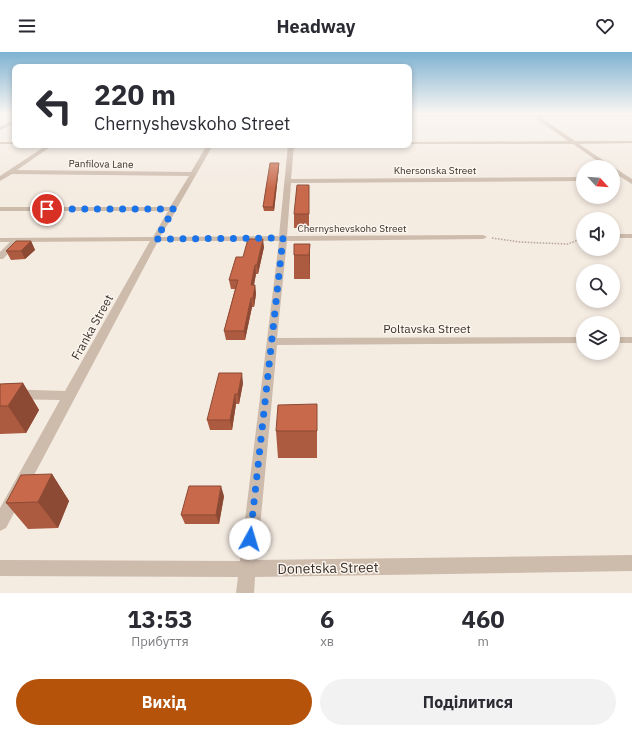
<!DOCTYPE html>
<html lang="uk">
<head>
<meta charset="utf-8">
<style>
	body { margin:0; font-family:"IBM Plex Sans",sans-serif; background:#f2f2f3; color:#2b2b33; height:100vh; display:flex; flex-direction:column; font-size:15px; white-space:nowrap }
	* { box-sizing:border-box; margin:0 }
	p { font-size:13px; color:#7c7c81 }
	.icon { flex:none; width:22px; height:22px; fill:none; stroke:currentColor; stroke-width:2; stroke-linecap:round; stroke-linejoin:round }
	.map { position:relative; height:541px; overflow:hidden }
	.panel { display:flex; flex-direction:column; background:#fff; flex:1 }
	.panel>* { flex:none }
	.banner { position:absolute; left:12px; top:12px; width:400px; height:84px; border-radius:8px; box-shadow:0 2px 6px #0003; background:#fff; color:#2b2b33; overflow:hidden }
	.needle { width:26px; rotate:116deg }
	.controls { position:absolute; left:576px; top:108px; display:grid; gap:8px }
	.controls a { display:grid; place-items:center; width:44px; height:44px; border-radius:50%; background:#fff; box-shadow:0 2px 6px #0003; font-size:20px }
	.pin { position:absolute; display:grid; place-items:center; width:34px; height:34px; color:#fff; margin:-17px; border:2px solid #fff; border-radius:50%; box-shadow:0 1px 4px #0007 }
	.me { position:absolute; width:44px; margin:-22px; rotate:6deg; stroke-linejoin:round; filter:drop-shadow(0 0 3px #0008) }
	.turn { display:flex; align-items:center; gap:14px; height:84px; padding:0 16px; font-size:18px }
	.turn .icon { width:52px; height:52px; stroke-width:2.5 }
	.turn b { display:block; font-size:28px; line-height:34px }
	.eta { display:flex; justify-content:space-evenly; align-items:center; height:68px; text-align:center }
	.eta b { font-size:24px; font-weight:800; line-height:28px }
	.action { display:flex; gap:8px; margin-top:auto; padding:8px 16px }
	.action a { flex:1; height:46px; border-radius:24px; background:#b45309; color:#fff; font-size:16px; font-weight:800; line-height:46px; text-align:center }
	.action a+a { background:#f2f2f3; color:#2b2b33 }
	header { display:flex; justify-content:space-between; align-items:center; height:52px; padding:0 16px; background:#fff; font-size:18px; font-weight:800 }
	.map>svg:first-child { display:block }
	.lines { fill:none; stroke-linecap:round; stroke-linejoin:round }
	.path { stroke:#b9a596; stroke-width:1.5; stroke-dasharray:1.5 1.5; stroke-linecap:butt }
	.minor { fill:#cdbbac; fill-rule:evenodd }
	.wall { fill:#ac5a40 }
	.shaded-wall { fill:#8c4a34 }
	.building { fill:#c8694b; stroke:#8c4a34 }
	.route { stroke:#1a73e8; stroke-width:7; stroke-dasharray:0 12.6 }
	.labels { text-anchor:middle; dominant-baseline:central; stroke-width:3; stroke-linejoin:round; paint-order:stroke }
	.far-street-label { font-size:10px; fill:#3b302b; stroke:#fbf5ee }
	.street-label { font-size:12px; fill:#3b302b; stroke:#fbf5ee }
	.near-street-label { font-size:14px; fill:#3b302b; stroke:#fbf5ee }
</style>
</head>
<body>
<header><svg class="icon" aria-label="menu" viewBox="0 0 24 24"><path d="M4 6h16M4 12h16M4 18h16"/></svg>Headway<svg class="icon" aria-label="heart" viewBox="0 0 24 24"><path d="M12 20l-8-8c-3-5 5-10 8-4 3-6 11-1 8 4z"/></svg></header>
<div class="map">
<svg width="632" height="541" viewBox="0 0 632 541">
	<rect width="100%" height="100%" fill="#f4ebe1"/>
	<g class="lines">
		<path class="path" d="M492,186L520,190L568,192L583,186"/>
		<path class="minor" d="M534,62L632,63V65H540L575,89H632V91L579,92L613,115H606L573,92H409V90L568,89L534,65H409V63Z
			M15,68V71L0,78V75Z
			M0,90H15V92H0Z
			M47,93H53L17,118L191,120L207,93H213L177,156V157L160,185L279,184L288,93H294L291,127L583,125V129L291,131L287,184L483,183L487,185L483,187L287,189L277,286L583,285V291L277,293L257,508L632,503V519L255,525L254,541H236L238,525L0,524V508L240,509L279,189H158L6,476L0,479V456L60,348L0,347V337L65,339L150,189L19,190L3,207H0V200L10,190H0V186L153,185L168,159H0V155H170L189,124L12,122L0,129V124Z
			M613,115L632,127V132L613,120Z
			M613,182H632V186H613Z
			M613,285H632V291H613Z"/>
	</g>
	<path class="wall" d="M279,111V115L274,159H264L263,155Z
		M309,133V176H294V162Z
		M31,189L35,198L25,207L11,208L6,199Z
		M310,192V227H294V203Z
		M264,195L258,222H256L254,233H255L256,242L254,255H252L245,288H226L224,279L235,237H231L229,228L243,205Z
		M23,331L39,358L26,381L0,382V332Z
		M243,331L239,352H236L232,378H210L207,368Z
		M317,352V406H278L276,379Z
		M52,422L69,449L58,476L28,477L6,451Z
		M224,444L219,472H185L181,463Z"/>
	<path class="shaded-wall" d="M279,111V115L274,159L273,155Z
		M263,187L264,195L258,222L257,213Z
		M31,189L35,198L25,207L21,199Z
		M310,192V227L309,203Z
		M255,213L256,222L252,242L251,233Z
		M255,233L256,242L254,255L253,246Z
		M251,246L252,255L245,288L244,279Z
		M242,321L243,331L239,352L238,342Z
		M23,331L39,358L26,381L8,354Z
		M235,342L236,352L232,378L230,368Z
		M52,422L69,449L58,476L38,450Z
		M221,434L224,444L219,472L216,463Z"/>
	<path class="building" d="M270,111H279L273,155H263Z
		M297,133H309V162H294Z
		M248,187H263L257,213H255L251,233H255L253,246H251L244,279H224L238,228H229L236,205H243Z
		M16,189H31L21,199H6Z
		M294,192H310L309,203H294Z
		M219,321H242L238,342H235L230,368H207Z
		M23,331L8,354H0V332Z
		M317,352V379H276L278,353Z
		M52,422L38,450L6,451L21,423Z
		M189,434H221L216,463H181Z"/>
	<linearGradient id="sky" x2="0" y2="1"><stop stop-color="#7eb2d2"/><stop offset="0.45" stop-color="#faf6f2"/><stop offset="1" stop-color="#faf6f2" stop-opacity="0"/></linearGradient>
	<rect width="632" height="137" fill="url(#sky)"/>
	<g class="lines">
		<path class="route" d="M47,157H174L156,187L283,186L250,487"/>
	</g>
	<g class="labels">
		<g class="far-street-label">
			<text transform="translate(101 112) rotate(1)">Panfilova Lane</text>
			<text x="435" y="118">Khersonska Street</text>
			<text x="352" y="176">Chernyshevskoho Street</text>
		</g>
		<g class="street-label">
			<text transform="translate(92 275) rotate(-61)">Franka Street</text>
			<text x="427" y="276">Poltavska Street</text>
		</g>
		<g class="near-street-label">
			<text transform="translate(328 516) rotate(-1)">Donetska Street</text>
		</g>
	</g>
</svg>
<div class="controls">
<a><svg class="needle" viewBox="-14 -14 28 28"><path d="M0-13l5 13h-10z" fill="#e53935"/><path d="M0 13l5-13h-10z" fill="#7c7c81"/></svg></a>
<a><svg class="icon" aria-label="sound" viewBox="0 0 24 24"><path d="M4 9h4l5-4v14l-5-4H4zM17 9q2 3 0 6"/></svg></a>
<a><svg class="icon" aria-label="search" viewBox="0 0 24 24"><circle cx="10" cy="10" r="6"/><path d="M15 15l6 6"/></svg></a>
<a><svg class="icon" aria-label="layers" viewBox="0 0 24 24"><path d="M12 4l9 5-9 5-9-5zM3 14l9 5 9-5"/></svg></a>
</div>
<div class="pin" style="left:47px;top:157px;background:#d93025"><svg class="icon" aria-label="arrive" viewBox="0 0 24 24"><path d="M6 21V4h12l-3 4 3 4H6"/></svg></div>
<svg class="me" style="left:250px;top:487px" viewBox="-20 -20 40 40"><circle r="19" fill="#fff"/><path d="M0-13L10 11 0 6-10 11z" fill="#1a73e8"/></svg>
<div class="banner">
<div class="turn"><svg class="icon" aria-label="left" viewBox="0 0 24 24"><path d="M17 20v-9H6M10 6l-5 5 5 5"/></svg><div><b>220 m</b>Chernyshevskoho Street</div></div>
</div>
</div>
<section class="panel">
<div class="eta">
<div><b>13:53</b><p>Прибуття</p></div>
<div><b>6</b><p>хв</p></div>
<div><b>460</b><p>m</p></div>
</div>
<div class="action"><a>Вихід</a><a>Поділитися</a></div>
</section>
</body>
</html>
